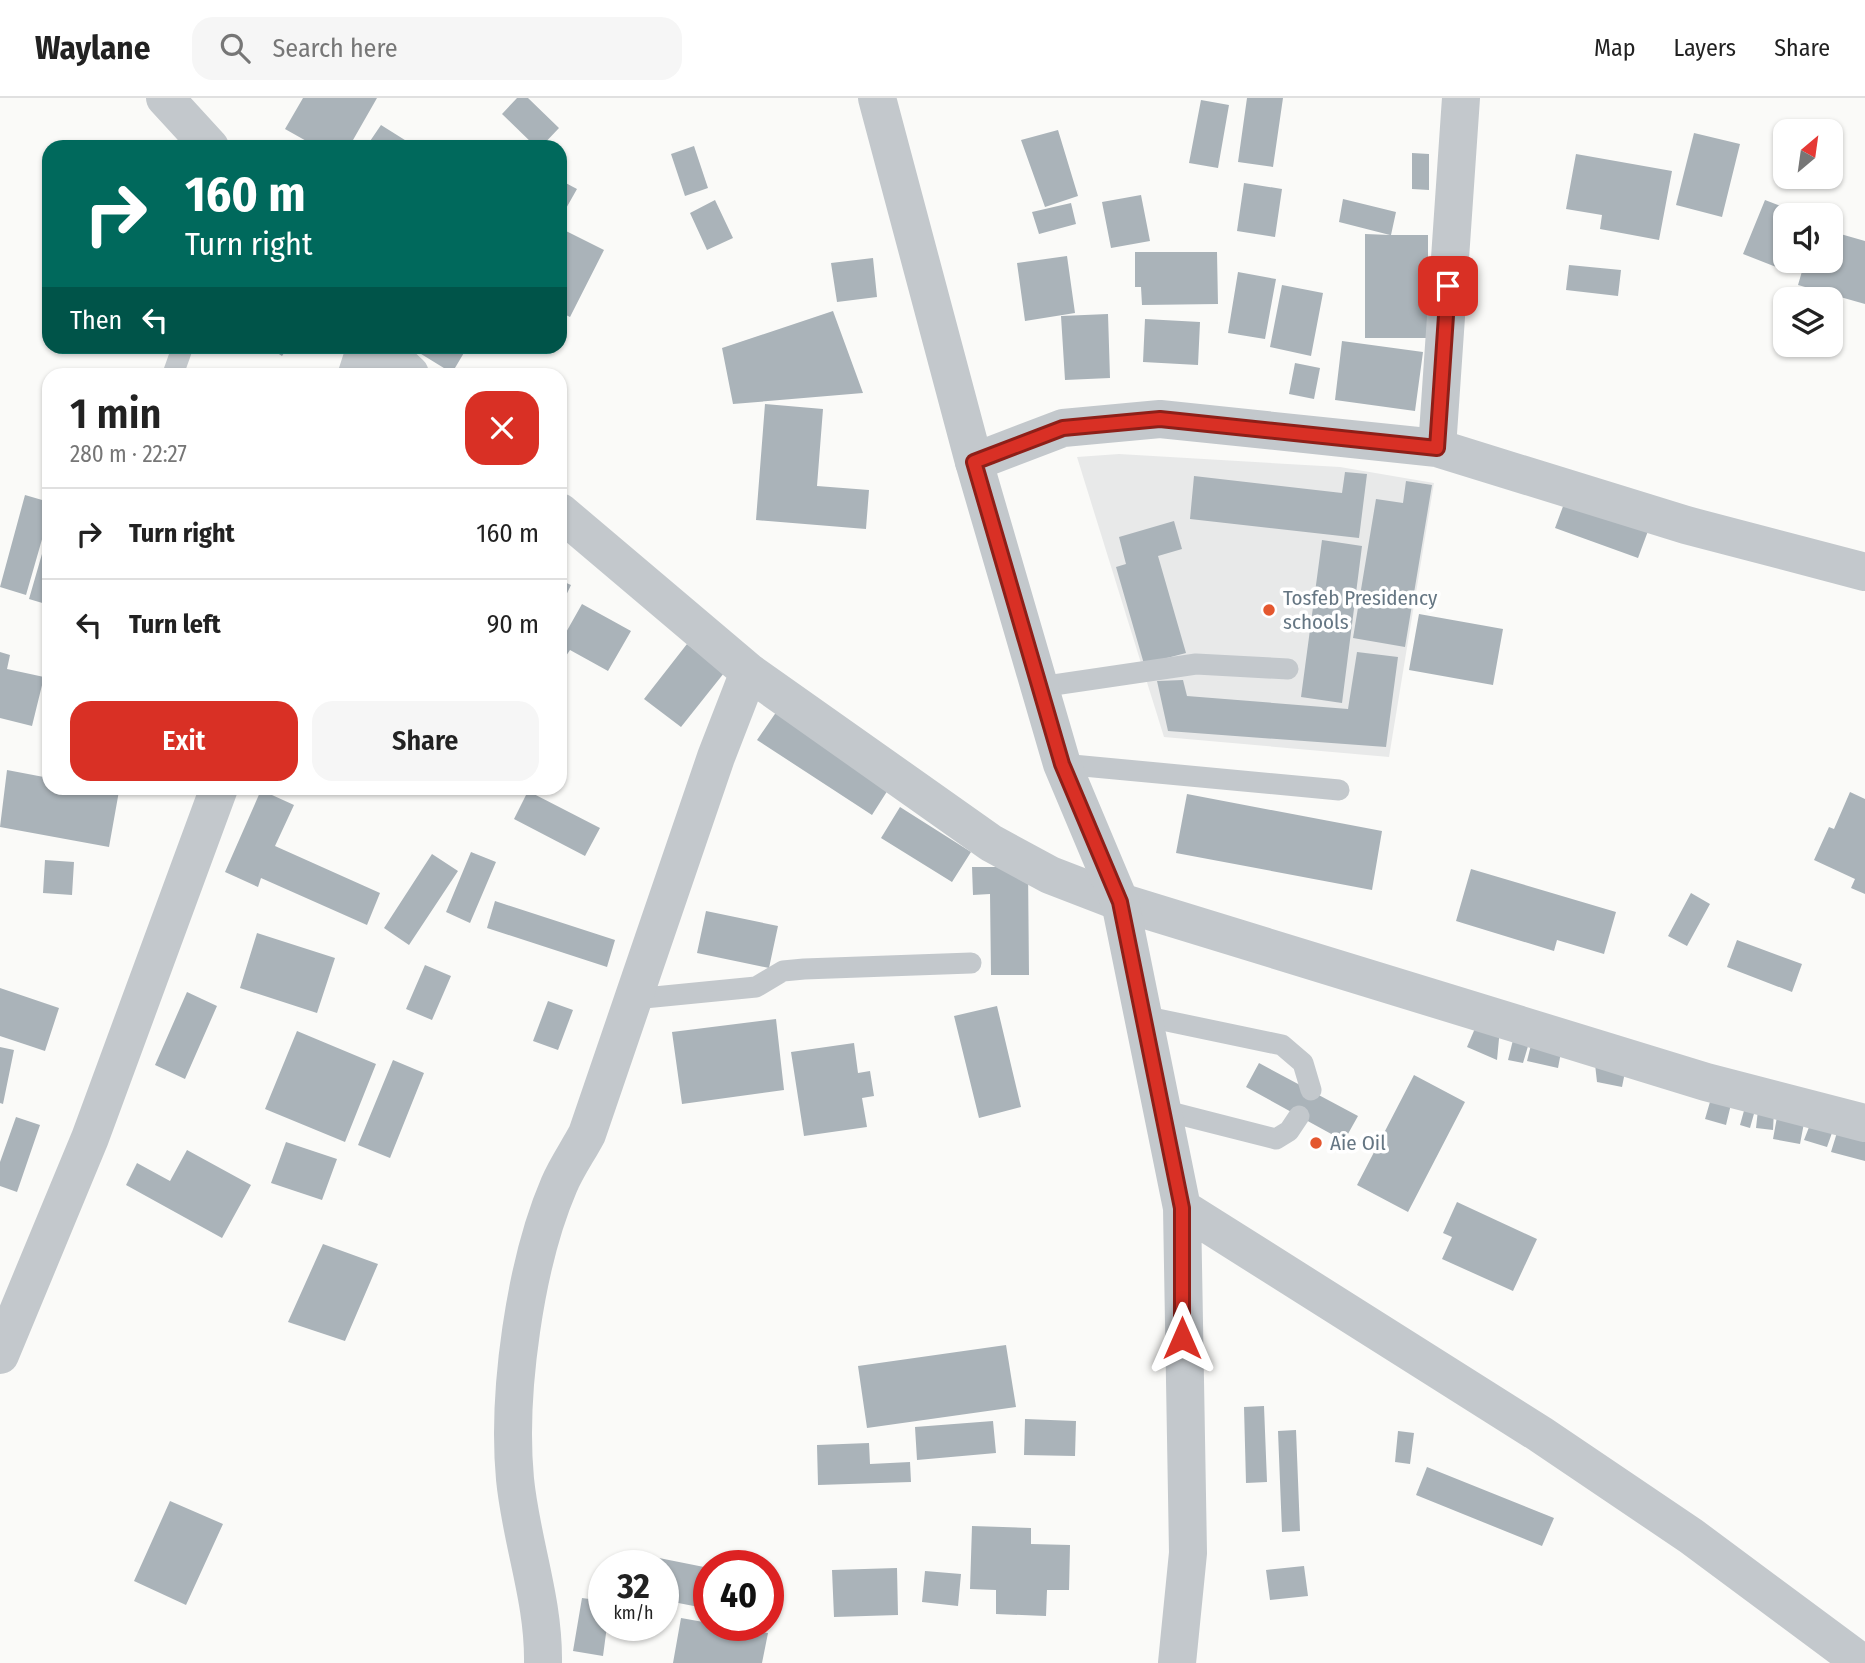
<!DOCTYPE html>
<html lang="en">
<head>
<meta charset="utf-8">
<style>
	body { margin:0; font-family:"Fira Sans Condensed",sans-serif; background:#f6f6f6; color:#222; height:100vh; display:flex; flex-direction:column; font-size:26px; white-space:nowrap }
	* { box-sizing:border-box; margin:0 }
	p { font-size:23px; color:#767676 }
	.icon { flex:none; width:38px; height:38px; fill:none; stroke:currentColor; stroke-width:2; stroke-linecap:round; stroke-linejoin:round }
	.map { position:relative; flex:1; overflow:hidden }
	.details { position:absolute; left:42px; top:270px; width:525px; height:427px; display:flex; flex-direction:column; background:#fff; border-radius:21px; box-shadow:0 2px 5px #0004 }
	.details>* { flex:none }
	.top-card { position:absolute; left:42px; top:42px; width:525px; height:214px; border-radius:21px; box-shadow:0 2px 5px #0004; background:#00695c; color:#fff; overflow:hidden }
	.needle { width:46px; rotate:29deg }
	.controls { position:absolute; left:1773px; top:21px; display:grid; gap:14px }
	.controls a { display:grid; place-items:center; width:70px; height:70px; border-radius:14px; background:#fff; box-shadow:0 2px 5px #0004; font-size:35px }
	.speed { position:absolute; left:588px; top:1452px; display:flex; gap:14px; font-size:35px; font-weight:700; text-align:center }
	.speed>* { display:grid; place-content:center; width:91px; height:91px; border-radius:50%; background:#fff; box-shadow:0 2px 5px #0004; line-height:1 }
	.speed small { font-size:18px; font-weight:400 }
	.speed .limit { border:10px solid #d22; background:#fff; color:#111 }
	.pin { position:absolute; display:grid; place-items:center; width:60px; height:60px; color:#fff; margin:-30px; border-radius:14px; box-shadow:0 4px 10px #0006 }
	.me { position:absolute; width:77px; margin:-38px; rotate:0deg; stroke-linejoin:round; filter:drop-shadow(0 0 5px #0008) }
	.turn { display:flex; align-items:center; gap:24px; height:147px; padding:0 28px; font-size:32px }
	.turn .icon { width:91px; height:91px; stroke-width:2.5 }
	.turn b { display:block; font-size:49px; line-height:60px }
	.then { display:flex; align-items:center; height:66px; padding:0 28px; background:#0003; gap:14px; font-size:26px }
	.round { display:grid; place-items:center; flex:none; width:74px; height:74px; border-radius:21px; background:#f6f6f6 }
	.headline { display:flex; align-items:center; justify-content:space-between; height:119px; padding:0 28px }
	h1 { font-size:42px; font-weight:600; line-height:52px }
	.action { display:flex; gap:14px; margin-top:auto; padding:14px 28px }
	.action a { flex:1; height:80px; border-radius:21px; background:#d93025; color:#fff; font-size:28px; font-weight:600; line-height:80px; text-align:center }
	.action a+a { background:#f6f6f6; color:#222 }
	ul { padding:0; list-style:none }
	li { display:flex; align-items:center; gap:21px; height:91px; padding:0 28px; border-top:2px solid #e0e0e0 }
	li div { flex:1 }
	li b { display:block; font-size:26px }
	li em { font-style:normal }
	header { display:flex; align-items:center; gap:42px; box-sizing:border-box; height:98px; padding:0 35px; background:#fff; border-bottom:2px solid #e0e0e0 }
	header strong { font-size:33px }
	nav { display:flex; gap:38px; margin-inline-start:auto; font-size:24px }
	.search { width:490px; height:63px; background:#f6f6f6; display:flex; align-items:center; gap:18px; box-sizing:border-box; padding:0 24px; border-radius:21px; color:#767676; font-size:26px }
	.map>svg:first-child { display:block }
	.built { fill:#e8e9e9 }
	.building { fill:#aab3b9 }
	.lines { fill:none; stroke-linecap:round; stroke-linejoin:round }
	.service { stroke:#c3c8cc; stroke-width:21 }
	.minor { stroke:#c3c8cc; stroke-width:38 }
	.tertiary { stroke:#c3c8cc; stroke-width:38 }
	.route-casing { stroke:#8d1f18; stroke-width:18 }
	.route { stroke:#d93025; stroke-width:12 }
	.poi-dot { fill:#e4572e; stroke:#fff; stroke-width:2.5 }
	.labels { text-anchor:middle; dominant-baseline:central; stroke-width:7; stroke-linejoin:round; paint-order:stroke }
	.poi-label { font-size:21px; fill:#657683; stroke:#fff; text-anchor:start }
</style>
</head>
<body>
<header>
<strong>Waylane</strong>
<div class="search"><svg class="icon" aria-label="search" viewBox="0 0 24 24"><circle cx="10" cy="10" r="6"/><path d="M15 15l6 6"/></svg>Search here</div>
<nav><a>Map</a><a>Layers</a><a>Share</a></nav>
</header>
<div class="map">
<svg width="1865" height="1565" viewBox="0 0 1865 1565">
	<rect width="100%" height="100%" fill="#fafaf8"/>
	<path class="built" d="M1119,356L1340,369L1434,385L1389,659L1164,639L1077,359Z"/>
	<path class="building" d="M303,0H377L349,49H317L285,31Z
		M517,0H528L559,30L541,49H536L502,16Z
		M1247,0H1283L1273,69L1238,64Z
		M1201,2L1229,7L1218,70L1189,65Z
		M381,27L416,49H366Z
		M1058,32L1078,98L1045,109L1021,42Z
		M1694,35L1740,46L1722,119L1676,107Z
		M155,43L183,47V49H154Z
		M694,48L708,90L685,98L671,56Z
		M1412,55L1429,56V92L1412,91Z
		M1576,56L1672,73L1659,142L1600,131L1602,117L1566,111Z
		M560,82L577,91L560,121Z
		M1244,85L1282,91L1275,139L1237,133Z
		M1141,97L1150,143L1111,150L1102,104Z
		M1343,101L1396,114L1391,137H1428V240H1365V136L1390,137L1339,124Z
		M715,102L733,140L707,152L690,115Z
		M1765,102L1804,117H1785V163H1788L1784,172L1743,156Z
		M1071,105L1076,126L1039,136L1032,114Z
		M566,133L604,152L570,219L560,214V145Z
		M1830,133L1865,143V206L1798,187L1805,163H1830Z
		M1135,154H1217L1218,206L1142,207L1141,189H1135Z
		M1067,158L1075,215L1025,223L1017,165Z
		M873,160L877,199L837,204L831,165Z
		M1569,167L1621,172L1618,198L1566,192Z
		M1238,174L1276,181L1265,241L1228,235Z
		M1282,187L1323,195L1311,258L1270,249Z
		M833,213L863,295L733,306L722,250Z
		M1108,216L1110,280L1065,282L1061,218Z
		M1145,221L1200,224L1198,267L1143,264Z
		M1342,243L1423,254L1415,313L1335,302Z
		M266,248H289L282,258Z
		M415,248H468L452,275L413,251Z
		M1295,265L1320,270L1314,301L1289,296Z
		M765,306L823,311L817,388L869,392L866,431L756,422Z
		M1345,374L1367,376L1359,440L1190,421L1194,378L1342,395Z
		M1406,383L1432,387L1405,549L1353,540L1376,401L1403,405Z
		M25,397L49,404V417L26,497L0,489Z
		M1565,403L1648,433L1638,460L1555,430Z
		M1174,423L1182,451L1158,458L1186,555L1144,566L1116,469L1126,466L1119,439Z
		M46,442L49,443V507L29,501Z
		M1322,442L1362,448L1342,605L1301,599Z
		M560,482L571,487L560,510Z
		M582,506L631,533L608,573L570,552L566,558L560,555V545Z
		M1419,516L1503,531L1493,587L1409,572Z
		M687,546L724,575L681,629L644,601Z
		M0,554L10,557L7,571L44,579L32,628L0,620Z
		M1357,554L1398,559L1386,649L1168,633L1157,583L1183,582L1187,598L1348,611Z
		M779,610L893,684L872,717L757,642Z
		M7,672L49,680V690H101L119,693L109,749L0,729Z
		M261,692L294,707L275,748L380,795L367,827L261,780L258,789L225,774Z
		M528,693L600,730L585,758L514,721Z
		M1850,694L1865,701V796L1851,790L1855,781L1814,762L1829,729L1834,731Z
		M1187,696L1382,733L1372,792L1176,755Z
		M900,709L971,754L952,784L881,740Z
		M471,754L496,764L470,825L446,814Z
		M432,756L458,773L409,847L384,830Z
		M45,762L74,764L72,797L43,795Z
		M972,769H1028L1029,877H991L990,796L973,797Z
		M1471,771L1616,814L1604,856L1557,842L1554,853L1456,823Z
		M1691,795L1710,806L1687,848L1668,838Z
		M495,803L615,842L607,869L487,830Z
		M706,813L778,828L769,870L697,855Z
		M257,835L335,860L317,915L240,890Z
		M1737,842L1802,866L1792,894L1727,869Z
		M425,867L451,878L432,922L406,911Z
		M0,890L59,910L45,953L0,938Z
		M187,894L217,908L185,981L155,967Z
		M548,903L573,912L558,952L533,943Z
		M997,908L1021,1009L979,1020L954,918Z
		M776,921L784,992L682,1006L672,934Z
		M1476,928L1500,930L1497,962L1467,949Z
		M297,933L376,966L345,1044L265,1011Z
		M1515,934L1531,938L1523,965L1508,962Z
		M1532,943L1562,949L1558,970L1527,963Z
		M854,945L858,975L870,973L874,998L862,1000L867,1029L804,1038L791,954Z
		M0,949L14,952L3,1006L0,1005Z
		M1594,957L1627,964L1622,989L1597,984Z
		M393,962L424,975L390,1060L358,1047Z
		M1259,965L1358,1018L1344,1043L1246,989Z
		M1414,977L1465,1004L1408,1114L1357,1087Z
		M1712,997L1732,1002L1726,1027L1705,1021Z
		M1757,1005L1750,1030L1740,1027L1745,1009Z
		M1758,1012L1774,1013L1773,1032L1756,1030Z
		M16,1019L40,1027L17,1094L0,1088V1064Z
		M1777,1019L1804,1025L1800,1046L1773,1041Z
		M1811,1024L1833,1032L1827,1049L1804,1042Z
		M1839,1028L1865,1035V1063L1831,1054Z
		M286,1044L337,1061L322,1102L271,1085Z
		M187,1052L251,1087L222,1140L126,1087L137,1065L170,1083Z
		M1457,1104L1537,1141L1513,1193L1442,1161L1452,1139L1443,1135Z
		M323,1146L378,1166L345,1243L288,1224Z
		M1006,1247L1016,1309L867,1330L858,1268Z
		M1264,1308L1267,1384L1246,1385L1244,1309Z
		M1025,1321L1076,1323L1075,1358L1024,1357Z
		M993,1323L996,1355L917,1362L915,1329Z
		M1296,1332L1300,1433L1282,1434L1278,1333Z
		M1398,1333L1414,1335L1410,1366L1395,1364Z
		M869,1345L870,1366L910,1364L911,1384L818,1387L817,1347Z
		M1427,1369L1554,1420L1542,1448L1416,1397Z
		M170,1403L223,1426L186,1507L134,1483Z
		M972,1428L1031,1430V1446L1070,1447L1069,1492H1047L1046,1518L996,1516V1492L970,1491Z
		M629,1454L709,1470V1511L663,1502V1468H626Z
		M1304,1468L1308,1498L1270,1502L1266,1472Z
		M897,1470L898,1517L834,1519L832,1472Z
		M925,1473L961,1476L958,1508L922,1504Z
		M582,1500L604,1503V1528H607L603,1558L573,1553Z
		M681,1520L709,1525V1528L768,1535L762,1565H673Z"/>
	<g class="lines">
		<path class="service" d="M173,276L183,248
			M1040,589L1196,566L1288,571
			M1062,666L1339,692
			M634,901L756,889L783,873L804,871L971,865
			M1143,918L1282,947L1303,965L1311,992
			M1162,1012L1276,1041L1289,1033L1299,1018"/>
		<path class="minor" d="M165,0L210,49
			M380,248L410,276
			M357,276L366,248
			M1437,350L1461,0
			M974,364L1063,330L1160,321L1437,350L1686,427L1865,474
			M560,414L749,574L991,745L1050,777L1120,804L1706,984L1865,1025
			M0,1257L90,1040L219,690
			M543,1565C544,1501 521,1443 515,1381C507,1295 525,1166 559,1087C566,1070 578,1053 587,1036L716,659L749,574"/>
		<path class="tertiary" d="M877,0L974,364L1062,666L1120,804L1182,1110L1188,1455L1177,1565
			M1182,1110L1540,1336L1691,1438L1862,1565"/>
	</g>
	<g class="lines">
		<defs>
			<path id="route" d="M1182,1240V1110L1120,804L1062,666L974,364L1063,330L1160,321L1437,350L1448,188"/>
		</defs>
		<use href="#route" class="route-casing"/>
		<use href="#route" class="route"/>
	</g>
	<g class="poi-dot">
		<circle cx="1269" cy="512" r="7"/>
		<circle cx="1316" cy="1045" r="7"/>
	</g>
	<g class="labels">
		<g class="poi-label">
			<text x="1283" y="500">Tosfeb Presidency<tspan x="1283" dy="24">schools</tspan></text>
			<text x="1330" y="1045">Aie Oil</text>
		</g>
	</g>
</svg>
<div class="controls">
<a><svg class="needle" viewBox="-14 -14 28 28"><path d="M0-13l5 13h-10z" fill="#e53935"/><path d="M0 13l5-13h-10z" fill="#767676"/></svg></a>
<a><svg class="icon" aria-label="sound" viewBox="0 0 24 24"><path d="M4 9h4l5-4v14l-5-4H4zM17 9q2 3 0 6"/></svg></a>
<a><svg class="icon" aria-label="layers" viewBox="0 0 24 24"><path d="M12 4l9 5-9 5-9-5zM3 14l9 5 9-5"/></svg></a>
</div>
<div class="speed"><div>32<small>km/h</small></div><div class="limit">40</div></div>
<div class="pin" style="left:1448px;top:188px;background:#d93025"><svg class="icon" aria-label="arrive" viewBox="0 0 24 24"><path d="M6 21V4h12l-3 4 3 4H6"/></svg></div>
<svg class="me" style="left:1182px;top:1240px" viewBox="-20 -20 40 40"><path d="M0-17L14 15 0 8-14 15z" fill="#d93025" stroke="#fff" stroke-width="4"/></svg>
<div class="top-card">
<div class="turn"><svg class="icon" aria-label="right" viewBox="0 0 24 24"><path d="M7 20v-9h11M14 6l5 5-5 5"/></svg><div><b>160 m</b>Turn right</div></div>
<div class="then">Then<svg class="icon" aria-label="left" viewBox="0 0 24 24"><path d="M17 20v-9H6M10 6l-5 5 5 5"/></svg></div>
</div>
<section class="details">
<div class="headline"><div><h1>1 min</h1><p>280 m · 22:27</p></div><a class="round" style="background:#d93025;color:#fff"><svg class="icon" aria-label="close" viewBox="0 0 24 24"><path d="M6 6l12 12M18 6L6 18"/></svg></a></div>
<ul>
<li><svg class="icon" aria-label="right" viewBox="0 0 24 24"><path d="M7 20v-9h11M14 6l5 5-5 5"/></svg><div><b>Turn right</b></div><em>160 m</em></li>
<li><svg class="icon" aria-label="left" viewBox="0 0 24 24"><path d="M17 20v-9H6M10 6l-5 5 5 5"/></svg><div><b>Turn left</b></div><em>90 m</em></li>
</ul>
<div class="action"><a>Exit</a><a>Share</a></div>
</section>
</div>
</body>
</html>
